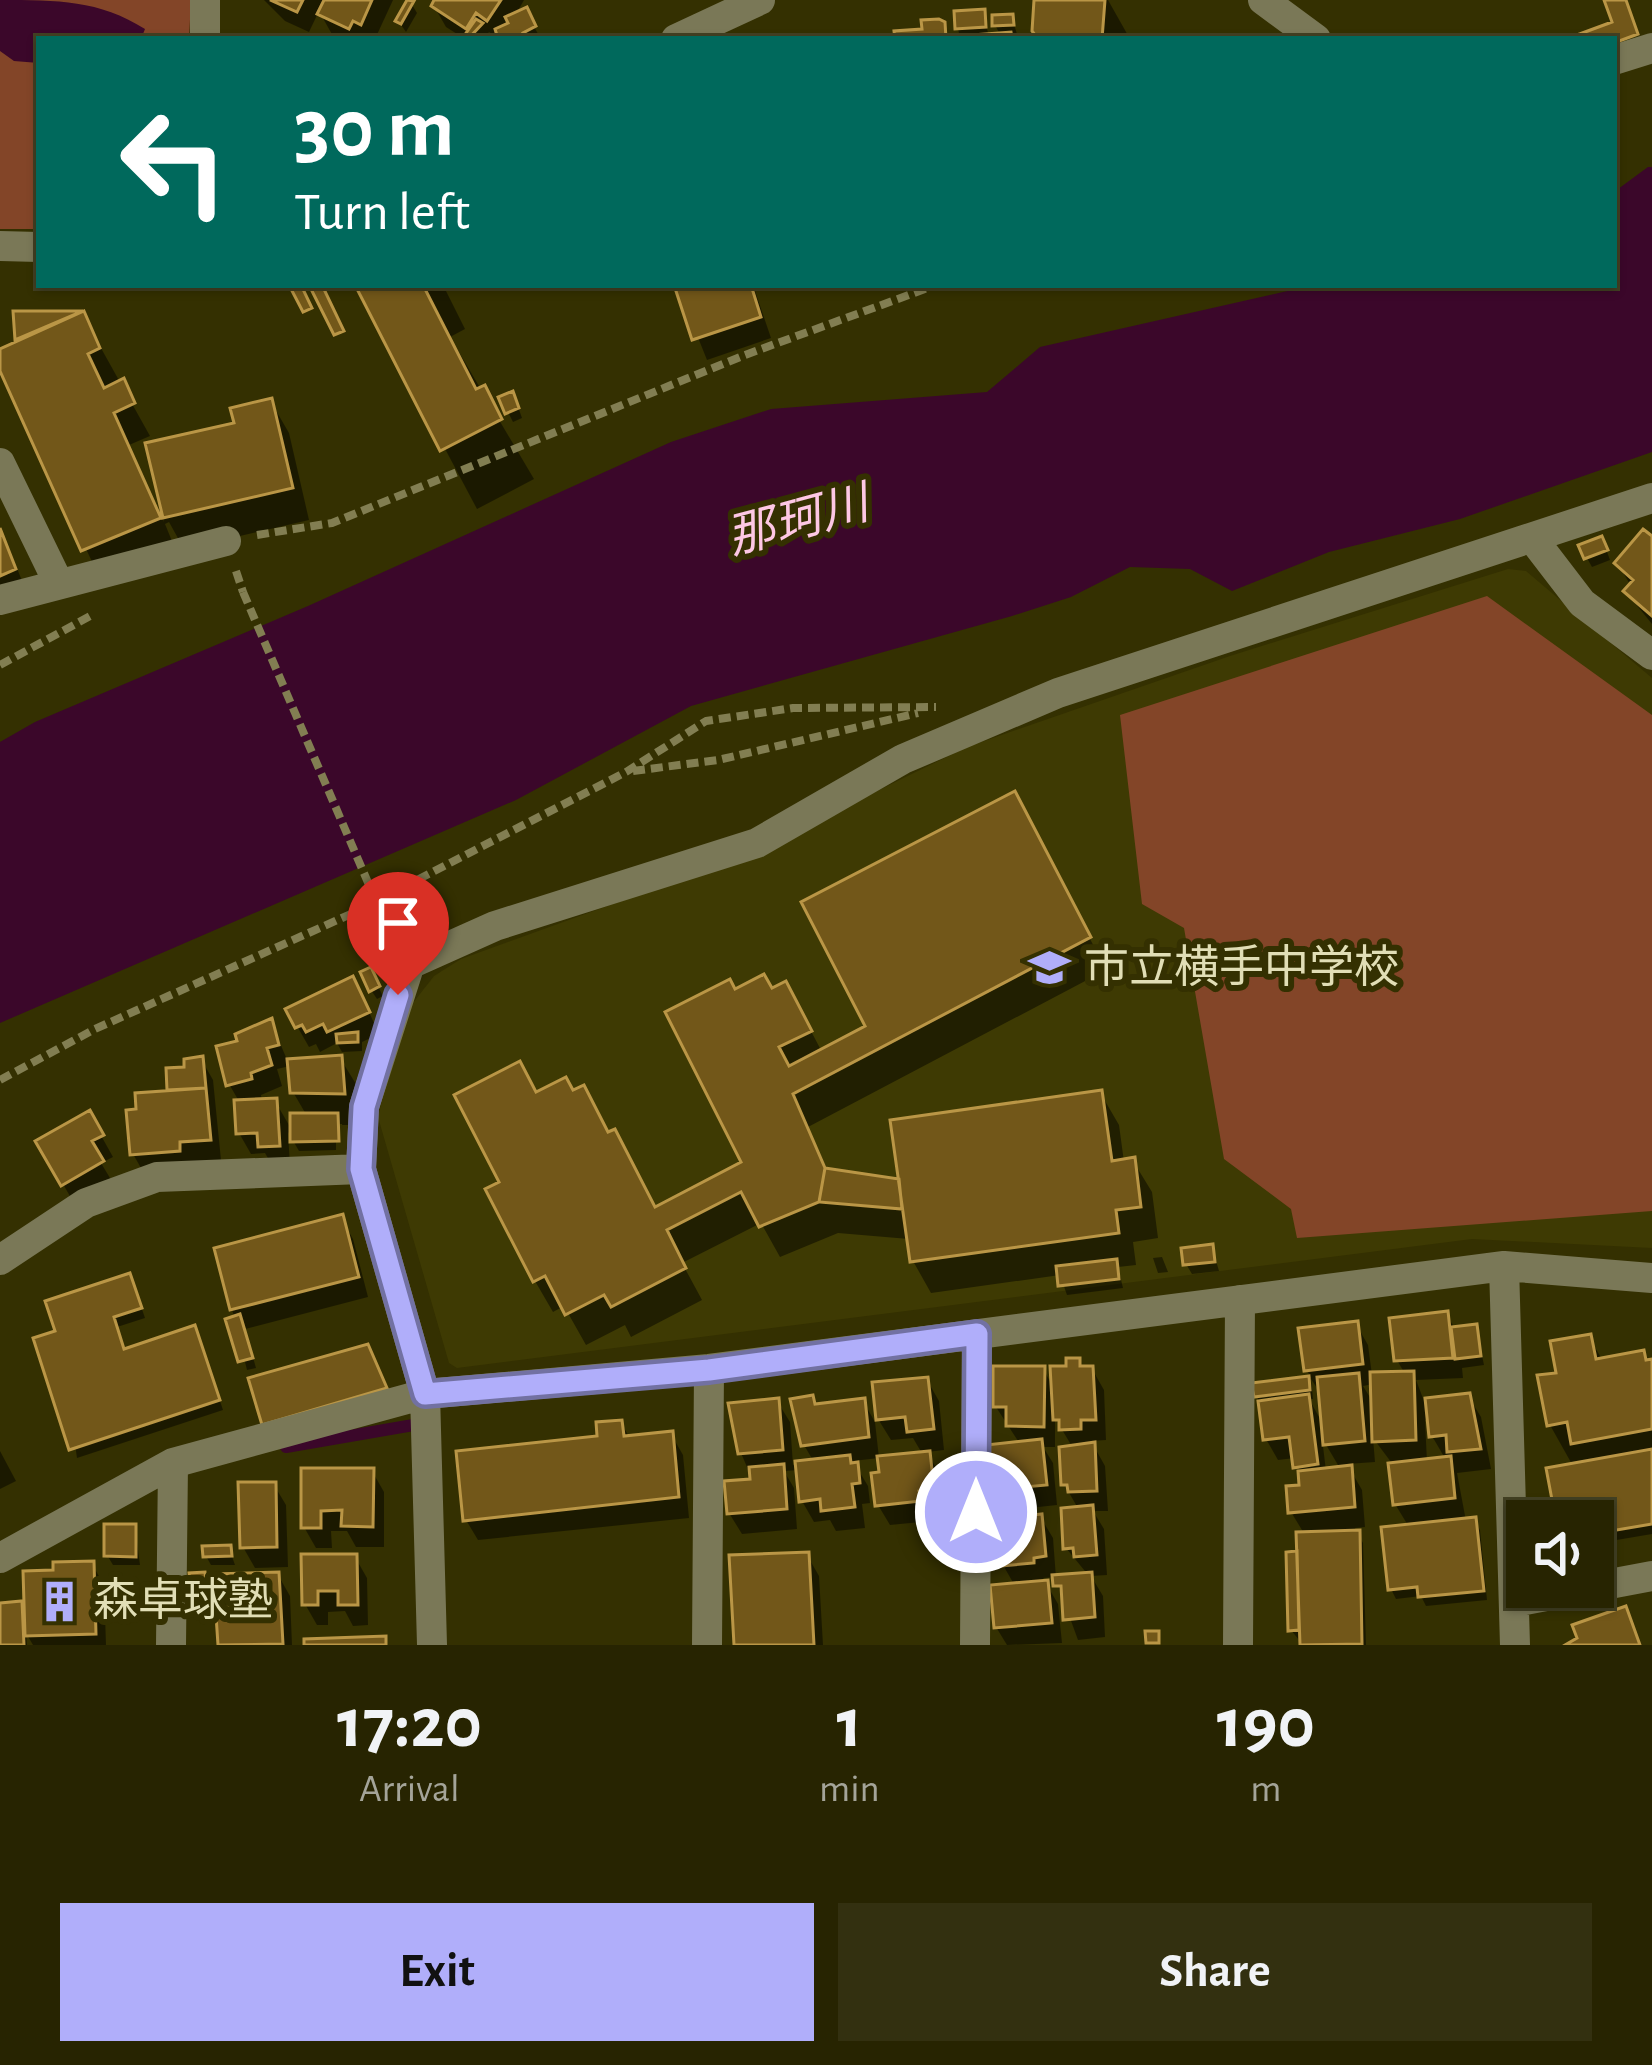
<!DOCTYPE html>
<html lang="en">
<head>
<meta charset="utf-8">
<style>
	body { margin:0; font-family:"Alegreya Sans","Noto Sans JP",sans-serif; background:#333010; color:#f1f3f6; height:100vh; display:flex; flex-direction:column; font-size:45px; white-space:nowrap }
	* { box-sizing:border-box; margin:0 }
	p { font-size:39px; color:#a4a499 }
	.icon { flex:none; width:66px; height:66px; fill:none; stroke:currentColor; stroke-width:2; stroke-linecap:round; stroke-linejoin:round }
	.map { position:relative; height:1645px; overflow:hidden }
	.details { display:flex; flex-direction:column; background:#272401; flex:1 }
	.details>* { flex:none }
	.banner { position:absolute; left:36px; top:36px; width:1581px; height:252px; border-radius:0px; box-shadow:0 3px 9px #0004,0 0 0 3px #434123; background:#00695c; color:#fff; overflow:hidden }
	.tools { position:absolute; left:1506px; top:1500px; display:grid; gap:24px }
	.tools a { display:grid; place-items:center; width:108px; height:108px; border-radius:0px; background:#272401; box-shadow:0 3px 9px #0004,0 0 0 3px #434123; font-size:60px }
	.pin { position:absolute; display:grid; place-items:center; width:102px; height:102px; color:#fff; margin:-123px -51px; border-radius:50% 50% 50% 0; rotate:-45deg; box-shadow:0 0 12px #0007 }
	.pin .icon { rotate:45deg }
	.me { position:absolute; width:132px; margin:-66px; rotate:0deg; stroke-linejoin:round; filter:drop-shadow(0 0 9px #0008) }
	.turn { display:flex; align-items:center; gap:42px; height:252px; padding:0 60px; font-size:54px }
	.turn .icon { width:156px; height:156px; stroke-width:2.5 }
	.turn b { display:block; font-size:84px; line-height:102px }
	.eta { display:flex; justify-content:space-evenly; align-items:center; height:204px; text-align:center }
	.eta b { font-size:72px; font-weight:600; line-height:84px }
	.button { display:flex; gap:24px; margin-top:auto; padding:24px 60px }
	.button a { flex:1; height:138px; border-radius:0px; background:#b0aefa; color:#111; font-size:48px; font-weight:600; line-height:138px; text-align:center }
	.button a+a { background:#333010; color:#f1f3f6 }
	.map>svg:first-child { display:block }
	.built { fill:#3e3a03 }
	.green { fill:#834528 }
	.water { fill:#3b072a }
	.shadow { fill:#0007; fill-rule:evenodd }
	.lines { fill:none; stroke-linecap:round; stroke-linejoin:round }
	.stream { stroke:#3b072a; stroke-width:12 }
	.building { fill:#725719; stroke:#ba9646; stroke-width:3 }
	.path { stroke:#827e52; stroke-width:8; stroke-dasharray:12 6; stroke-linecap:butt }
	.minor { stroke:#7a7857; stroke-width:30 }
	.path-bridge { stroke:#827e52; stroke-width:8; stroke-dasharray:12 6; stroke-linecap:butt }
	.route-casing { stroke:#7271a2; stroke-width:30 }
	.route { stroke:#b0aefa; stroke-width:21 }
	.labels { text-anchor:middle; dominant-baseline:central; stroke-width:12; stroke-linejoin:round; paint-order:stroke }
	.poi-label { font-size:45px; fill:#e1deb6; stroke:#343001; text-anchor:start }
	.water-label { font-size:48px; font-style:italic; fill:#fdc7e4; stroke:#343001 }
</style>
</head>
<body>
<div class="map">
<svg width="1652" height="1645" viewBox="0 0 1652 1645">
	<rect width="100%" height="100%" fill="#343001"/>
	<path class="built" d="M1508,569L1526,571L1652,678V1248L1472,1239L457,1368L449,1363L378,1117L402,1017L434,976L461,959L740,858L967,747L1230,656Z"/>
	<path class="green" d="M0,0H191L189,39H39V229H0Z
		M1487,596L1652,715V1211L1297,1238L1291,1209L1224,1159L1184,928L1142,904L1120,715Z"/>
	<path class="water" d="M0,0C58,0 99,0 145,29L141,39H39V63L14,61L0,51Z
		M1648,167H1652V452L1460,519L1329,552L1232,591L1190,569L1130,567L1071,597L1012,616L691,706L516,800L0,1023V742L35,722L308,606L671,442L771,409L987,392L1040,347L1314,285H1614V192Z"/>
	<path class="shadow" d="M393,0L375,39H327L334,38L319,11L309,32L285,21L264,0Z
		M438,0H524L515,16L525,11L541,39H499L489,32L484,39H465L446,27L434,6Z
		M1037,0H1108L1130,39H1040Z
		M411,3L417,13L406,32L399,22Z
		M983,12L989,37L1001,36L995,25L1012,18L1017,34H1009L1012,39H960L958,28Z
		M358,285H443L465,329L450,337L534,479L477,509Z
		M677,285H753L771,338L707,360Z
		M16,314H82L150,436L129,445L164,522L149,446L237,425L271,402L289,433L309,520L184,549L169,522L165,524L176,551L101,581L0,364V352L20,343Z
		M517,404L522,418L513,422L508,412Z
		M0,532L9,548L26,591L0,590Z
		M1652,540V624L1626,592L1631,586L1618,564Z
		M1606,549L1610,560L1592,567L1587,558Z
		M1032,826L1106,970L808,1127L828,1171L902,1183L1101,1094L1119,1125L1124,1162L1133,1161L1152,1192L1158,1238L1133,1242L1136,1265L1118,1267L1123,1288L1067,1295L1060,1275L931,1293L913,1261L909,1239L838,1233L780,1257L761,1223L682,1263L702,1300L631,1337L625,1325L586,1345L564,1306L553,1312L535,1281L503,1184L536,1096L609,1136L655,1210L745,1164L734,993L771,992L803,1016L822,1052L869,1027Z
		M370,971L383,996L377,999L371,990Z
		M364,1001L379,1034L362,1042V1051L342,1052L337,1043L320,1052L316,1044L309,1047L297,1026Z
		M271,1022L288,1062L340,1058L359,1089L361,1125H342L343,1150L342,1124H336V1150L299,1151L288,1132L290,1166L273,1167L265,1153L251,1154L239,1133L240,1103L229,1084L241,1043ZM290,1066L293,1092L307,1116L293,1132L275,1101L262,1102L261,1095L282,1086L277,1069Z
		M201,1059L213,1080L221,1160L145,1175L133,1154L170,1094L169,1071L187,1070Z
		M89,1114L113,1157L101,1163L113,1183L75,1205L39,1142Z
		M341,1218L353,1239L368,1297L245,1329L256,1368L247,1370L232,1309Z
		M1212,1247L1219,1271L1192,1274L1186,1264Z
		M1162,1257L1168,1272L1158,1273L1153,1258Z
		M134,1286L145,1318L117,1327L125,1352L199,1338L223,1410L77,1458L59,1333Z
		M1446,1314L1456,1330L1476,1327L1484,1365L1462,1368L1463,1378L1416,1380L1424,1401L1468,1396L1481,1417L1491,1469L1457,1473L1466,1521L1475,1520L1480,1530L1487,1600L1426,1606L1421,1596L1396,1599L1391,1589L1409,1527L1395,1504L1391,1462L1373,1438L1375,1462L1347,1464L1362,1490L1365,1527L1355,1528L1363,1543L1366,1645H1303L1291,1630L1305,1535L1291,1512L1302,1477L1295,1458L1278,1460L1266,1439L1255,1385L1311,1378L1307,1370L1356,1324L1368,1345L1372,1375L1405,1374L1397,1360ZM1311,1379L1319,1391L1324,1426L1309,1399H1313ZM1373,1384L1374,1404L1363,1386ZM1430,1419L1432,1436L1446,1460L1427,1462L1425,1420ZM1322,1438L1341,1470L1326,1471Z
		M1589,1337L1603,1361L1642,1354L1652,1362V1534L1593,1544V1521H1559L1573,1466L1550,1425L1559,1375Z
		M1078,1361L1083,1369H1092L1104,1390L1106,1440L1091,1441L1105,1466L1108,1511H1093L1104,1529L1107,1575L1091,1576L1103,1596L1105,1637L1078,1640L1055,1577L1043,1578L1058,1604L1062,1643L1007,1645L996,1627L1015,1586L1003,1565L1041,1518L1053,1538L1056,1578L1089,1576L1066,1548L1079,1510L1064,1484L1073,1448L1055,1418V1447H1043L1053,1463L1057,1505L1029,1508L1024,1499L1008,1500L996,1479L1020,1444L996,1407L1043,1369L1054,1388V1369Z
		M927,1380L939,1401L944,1450L927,1452L940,1475L944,1510L929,1511L931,1521L890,1525L878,1505L923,1455L913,1438L891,1440L878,1419Z
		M777,1401L790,1422L793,1465L814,1462L804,1445L817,1407L863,1401L875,1422L879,1458L853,1461L868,1486L870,1503L862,1504L865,1528L836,1531L830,1520L814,1522L802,1501L799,1470L784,1471L794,1488L797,1529L742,1534L729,1513L753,1481L741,1453Z
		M621,1423L630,1438L671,1434L683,1455L689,1518L478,1540L466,1520Z
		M0,1451L16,1481L0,1489Z
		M304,1471H372L384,1492V1547H356L347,1531H331L332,1548H316L304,1527Z
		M274,1485L286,1505L288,1567L255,1568L243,1547Z
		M135,1527L140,1565H113L107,1555Z
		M229,1548L235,1565H211L206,1556Z
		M807,1555L819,1576L823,1645H737Z
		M304,1557H355L367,1578L368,1625L353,1626L345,1611L328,1612V1625H317L305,1604Z
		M92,1564L104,1585L106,1645H33L26,1633L27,1645H0V1606L20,1605L27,1617L56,1573Z
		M204,1575L209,1591H198L193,1581Z
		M278,1575L290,1596L292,1645H221L219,1618L229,1617L220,1601Z"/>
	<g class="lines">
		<path class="stream" d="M286,1447L425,1423"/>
	</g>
	<path class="building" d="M270,0H303L297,12Z
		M324,0H372L361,25L353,21L349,29L317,14Z
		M407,0L414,1L401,24L395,21Z
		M434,0H501L487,21L476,13L466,29L431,6Z
		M1034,0H1105L1102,39H1038L1032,31Z
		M1604,0H1626L1638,34L1614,43L1566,39L1612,22Z
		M527,7L536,26L523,33L526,39H498L495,29L508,23L505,17Z
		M985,9L986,27L955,29L954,11Z
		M1013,14L1014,25L992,26V15Z
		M476,19L483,23L468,39L464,36Z
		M939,19L945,22L946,39H895L894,31L922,29L921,20Z
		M1011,32L1012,39H946V37Z
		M289,285H301L312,308L303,312Z
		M309,285H322L344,331L334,335Z
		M355,285H423L476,389L485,385L502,419L440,451Z
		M674,285H751L761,317L692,340Z
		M13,311H83L15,340Z
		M84,311L100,348L88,354L104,388L124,378L135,403L114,413L161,518L81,551L0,371V349Z
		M513,391L519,408L505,414L498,397Z
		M272,398L293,488L163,518L145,443L234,423L230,408Z
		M0,528L16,569L0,576Z
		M1643,529L1652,536V616L1623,591L1633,580L1614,563Z
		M1602,536L1608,550L1584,559L1578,545Z
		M1015,791L1091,937L793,1094L825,1168L819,1202L759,1227L741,1192L667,1230L686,1268L611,1307L604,1295L565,1315L545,1276L533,1282L485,1189L499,1182L454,1095L520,1061L536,1092L566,1077L573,1090L584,1085L608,1132L615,1129L655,1207L741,1162L665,1012L730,979L735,989L764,974L772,988L786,981L812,1031L779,1047L789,1066L865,1026L801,902Z
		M371,967L380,986L369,992L360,972Z
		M353,976L370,1012L327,1032L323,1024L306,1032L302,1025L295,1028L285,1009Z
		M272,1018L279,1045L267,1048L272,1065L251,1073L252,1079L226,1086L216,1046L237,1041L235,1034Z
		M358,1032V1042L337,1043L336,1034Z
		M342,1055L345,1094L290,1093L287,1059Z
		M203,1056L206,1088L167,1090L166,1068L184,1067V1059Z
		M206,1088L211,1140L180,1142V1151L130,1155L126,1110L136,1109L135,1093Z
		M1102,1090L1112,1161L1135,1157L1141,1207L1116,1210L1119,1233L910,1262L890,1120Z
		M277,1098L280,1146L258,1147L257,1133L236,1134L234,1100Z
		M90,1110L104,1135L92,1141L104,1161L61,1186L35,1141Z
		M290,1113H338L339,1141L290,1142Z
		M825,1168L899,1179L902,1209L819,1202Z
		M343,1214L359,1277L230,1310L214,1248Z
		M1213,1244L1215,1262L1183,1265L1181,1248Z
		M1117,1259L1119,1279L1058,1286L1056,1266Z
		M130,1273L142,1308L114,1317L124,1349L195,1325L220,1400L69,1450L33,1338L55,1331L45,1301Z
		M1448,1311L1453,1358L1394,1361L1389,1318Z
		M240,1314L253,1358L238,1362L225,1319Z
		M1358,1321L1363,1364L1304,1371L1298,1328Z
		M1477,1324L1481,1356L1455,1359L1451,1327Z
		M1591,1334L1596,1359L1644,1350L1646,1360L1652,1359V1429L1571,1444L1567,1422L1547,1426L1537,1375L1556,1373L1550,1341Z
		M368,1344L387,1388L262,1425L248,1378Z
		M1066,1358H1080V1366H1093L1096,1420H1081V1429L1059,1430V1420H1053L1050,1366H1066Z
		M993,1366H1045L1044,1427L1006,1426V1407H993Z
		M1414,1371L1416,1440L1372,1442L1370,1372Z
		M1359,1373L1365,1441L1323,1445L1317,1377Z
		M1309,1376L1310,1390L1254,1397L1251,1383Z
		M928,1377L934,1429L907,1432L905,1417L876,1420L872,1382Z
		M1470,1393L1481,1449L1447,1452L1446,1435L1429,1437L1425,1398Z
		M1309,1394L1318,1464L1293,1468L1289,1437L1263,1440L1258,1401Z
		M813,1395L815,1404L865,1398L869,1437L801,1446L790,1399Z
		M779,1398L783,1450L738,1454L728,1403Z
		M622,1420L624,1436L673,1431L679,1497L463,1521L456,1451L597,1436L596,1422Z
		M1042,1439L1047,1485L1014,1488L1013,1478L993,1480L986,1445Z
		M1095,1442L1097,1491L1068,1492L1067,1485H1061L1059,1447Z
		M1652,1449V1524L1593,1534V1521H1556L1546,1468Z
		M930,1451L934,1489L919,1491L921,1501L875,1506L871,1473L879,1472L877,1456Z
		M850,1455L851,1463L858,1462L860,1483L852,1484L855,1507L821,1511L820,1499L799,1502L795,1461Z
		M1451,1456L1455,1498L1393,1505L1388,1463Z
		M784,1464L787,1509L727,1514L724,1481L750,1479L749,1467Z
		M1352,1465L1355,1507L1288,1513L1286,1486L1299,1485L1298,1471Z
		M301,1468H374L373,1527L341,1526L342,1510L321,1511V1528H301Z
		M238,1482H276L277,1547L240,1548Z
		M1093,1505L1097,1555L1074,1557L1073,1548L1063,1549L1061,1508Z
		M1042,1514L1046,1556L1034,1558V1563L1000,1566L996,1519Z
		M1476,1517L1484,1591L1418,1597L1417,1587L1388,1590L1381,1527Z
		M104,1524H136V1557L104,1556Z
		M1360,1530L1362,1644L1300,1645L1296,1532Z
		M231,1545L232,1556L203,1557L202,1546Z
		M1297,1551L1299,1630L1288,1631L1286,1552Z
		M809,1552L814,1645H734L729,1555Z
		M301,1554H357L358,1605H338V1591H318V1605H302Z
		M94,1561L96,1634L25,1636L23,1571L53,1570V1562Z
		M205,1572L206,1582H190L189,1573Z
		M279,1572L283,1644L218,1645L216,1615L228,1614V1601L217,1602L216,1574Z
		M1092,1572L1095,1617L1063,1620L1061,1586H1053L1052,1575Z
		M1048,1580L1052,1623L994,1628L990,1585Z
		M22,1601L24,1645H0V1603Z
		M1626,1606L1640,1645H1565L1577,1638L1572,1625Z
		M1145,1631H1159V1643H1146Z
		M386,1636V1645H304V1639Z"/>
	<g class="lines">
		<path class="path" d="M257,535L332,523L745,355L936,285
			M236,571L243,592
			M0,665L94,614
			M633,771L718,760L918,713
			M386,896L626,772L706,721L793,708L936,707
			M0,1080L95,1029L362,909"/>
		<path class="minor" d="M1263,0L1316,39
			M205,39V0
			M676,39L760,0
			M1614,60L1652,48
			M0,246L39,247
			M0,463L58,582
			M1533,539L1582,603L1652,655
			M0,600L226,541
			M388,929L410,964
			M361,1169L425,1394L432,1645
			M0,1260L86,1203L157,1177L361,1169L364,1107L410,964L495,926L757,843L903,759L1058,693L1652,498
			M1504,1266L1515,1645
			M0,1558L173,1463L425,1394L709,1369L1504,1266L1652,1278
			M1514,1602L1652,1576
			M171,1645L173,1463
			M707,1645L709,1369
			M975,1645L977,1334
			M1238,1645L1240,1300"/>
		<path class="path-bridge" d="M243,592L388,929"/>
	</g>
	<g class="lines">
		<defs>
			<path id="route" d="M398,995L364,1107L361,1169L425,1394L709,1370L977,1334L976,1512"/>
		</defs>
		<use href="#route" class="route-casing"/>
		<use href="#route" class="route"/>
	</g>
	<defs>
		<symbol id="school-bare" viewBox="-9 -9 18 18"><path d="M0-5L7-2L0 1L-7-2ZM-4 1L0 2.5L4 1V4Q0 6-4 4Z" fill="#b0aefa" stroke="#343001" stroke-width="2.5" paint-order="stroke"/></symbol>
		<symbol id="building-bare" viewBox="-9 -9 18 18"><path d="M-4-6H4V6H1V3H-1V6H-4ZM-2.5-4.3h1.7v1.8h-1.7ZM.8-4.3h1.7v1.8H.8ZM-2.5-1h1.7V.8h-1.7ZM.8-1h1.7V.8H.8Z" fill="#b0aefa" stroke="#343001" stroke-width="2.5" paint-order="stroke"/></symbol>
	</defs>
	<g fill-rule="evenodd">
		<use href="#school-bare" x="1020" y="938" width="59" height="59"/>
		<use href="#building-bare" x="30" y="1572" width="59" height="59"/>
	</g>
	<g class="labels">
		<g class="poi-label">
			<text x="1084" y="968">市立横手中学校</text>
			<text x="93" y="1601">森卓球塾</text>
		</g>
		<g class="water-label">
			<text transform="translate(798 522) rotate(-15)">那珂川</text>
		</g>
	</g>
</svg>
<div class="tools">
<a><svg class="icon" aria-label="sound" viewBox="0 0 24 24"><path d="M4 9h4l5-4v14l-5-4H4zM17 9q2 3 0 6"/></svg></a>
</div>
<div class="pin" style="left:398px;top:995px;background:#d93025"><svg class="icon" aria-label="arrive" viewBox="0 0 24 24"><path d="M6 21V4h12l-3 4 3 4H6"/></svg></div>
<svg class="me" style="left:976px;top:1512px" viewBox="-20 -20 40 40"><circle r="17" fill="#b0aefa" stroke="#fff" stroke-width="3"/><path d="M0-11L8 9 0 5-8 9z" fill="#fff"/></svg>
<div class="banner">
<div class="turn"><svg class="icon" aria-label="left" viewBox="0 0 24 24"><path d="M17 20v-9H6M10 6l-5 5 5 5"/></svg><div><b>30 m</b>Turn left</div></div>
</div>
</div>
<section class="details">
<div class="eta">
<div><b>17:20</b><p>Arrival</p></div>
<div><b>1</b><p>min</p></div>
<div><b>190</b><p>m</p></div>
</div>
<div class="button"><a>Exit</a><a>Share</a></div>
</section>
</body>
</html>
